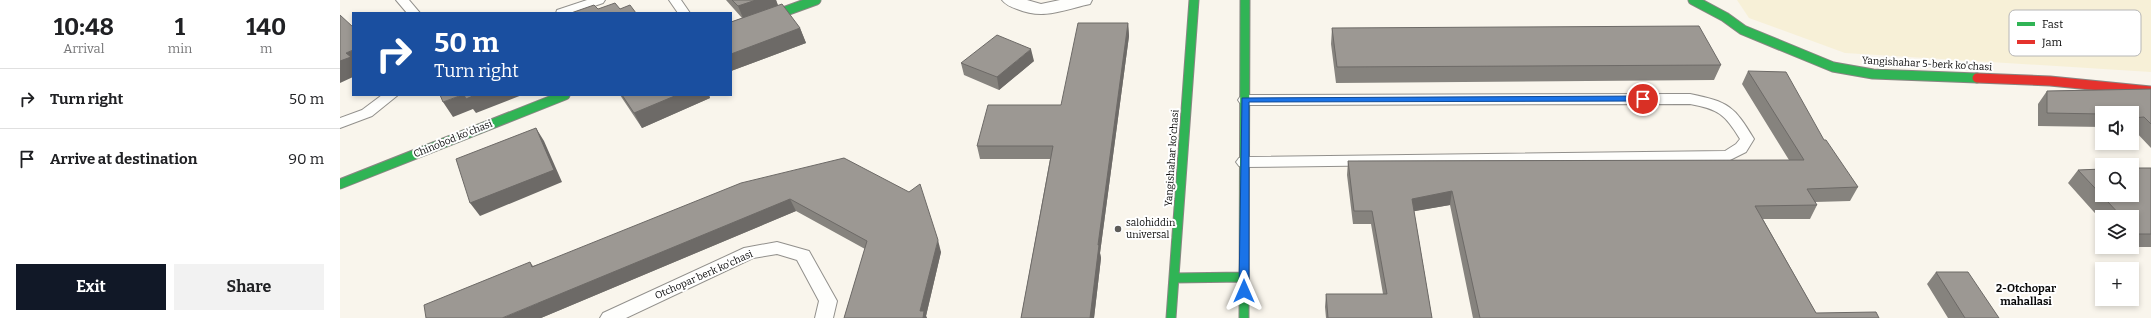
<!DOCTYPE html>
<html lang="en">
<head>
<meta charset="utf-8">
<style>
	body { margin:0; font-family:Bitter,serif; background:#f2f2f2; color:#202124; height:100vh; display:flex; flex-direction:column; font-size:15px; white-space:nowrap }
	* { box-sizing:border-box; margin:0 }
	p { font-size:13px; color:#757577 }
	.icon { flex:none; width:22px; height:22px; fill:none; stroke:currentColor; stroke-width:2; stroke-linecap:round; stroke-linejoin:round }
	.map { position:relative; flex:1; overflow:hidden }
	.details { display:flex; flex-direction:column; background:#fff; width:340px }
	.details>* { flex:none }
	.guide { position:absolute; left:12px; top:12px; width:380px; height:84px; border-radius:0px; box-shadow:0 2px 6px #0003; background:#1a4fa0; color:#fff; overflow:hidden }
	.fabs { position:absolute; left:1755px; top:106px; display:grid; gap:8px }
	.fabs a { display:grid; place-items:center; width:44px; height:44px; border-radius:0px; background:#fff; box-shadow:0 2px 6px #0003; font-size:20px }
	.pin { position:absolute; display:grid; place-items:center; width:34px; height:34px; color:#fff; margin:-17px; border:2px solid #fff; border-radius:50%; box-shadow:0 1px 4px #0007 }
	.me { position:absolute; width:44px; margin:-22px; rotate:0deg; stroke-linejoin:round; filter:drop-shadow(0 0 3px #0008) }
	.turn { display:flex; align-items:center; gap:14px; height:84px; padding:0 16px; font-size:18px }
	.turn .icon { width:52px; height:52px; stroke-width:2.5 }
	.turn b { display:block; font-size:28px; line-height:34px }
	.eta { display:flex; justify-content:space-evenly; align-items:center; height:68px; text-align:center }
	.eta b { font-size:24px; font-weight:700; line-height:28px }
	.primary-button { display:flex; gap:8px; margin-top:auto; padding:8px 16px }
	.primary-button a { flex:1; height:46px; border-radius:0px; background:#111827; color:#fff; font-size:16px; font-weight:700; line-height:46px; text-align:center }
	.primary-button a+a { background:#f2f2f2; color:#202124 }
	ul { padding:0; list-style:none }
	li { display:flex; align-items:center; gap:12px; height:60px; padding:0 16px; border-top:1px solid #e0e0e0 }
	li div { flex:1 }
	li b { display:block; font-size:15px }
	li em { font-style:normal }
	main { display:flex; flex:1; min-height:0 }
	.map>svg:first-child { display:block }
	.farmland { fill:#f7f0d7 }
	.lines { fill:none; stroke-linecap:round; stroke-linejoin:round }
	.lane-casing { stroke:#92908c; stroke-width:2 }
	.street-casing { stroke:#92908c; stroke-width:2 }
	.fast-casing { stroke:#888682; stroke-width:11 }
	.jam-casing { stroke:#888682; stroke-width:11 }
	.lane { fill:#fefefc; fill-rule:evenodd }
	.street { fill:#fefefc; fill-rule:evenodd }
	.fast { stroke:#30b455; stroke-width:9 }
	.jam { stroke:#e5322d; stroke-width:9 }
	.wall { fill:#86837e }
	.shaded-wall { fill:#6d6a67 }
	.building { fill:#9c9893; stroke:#6d6a67 }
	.route { fill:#1a73e8; stroke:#114b97 }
	.poi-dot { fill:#5e5c59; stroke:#fff; stroke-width:1.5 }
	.labels { text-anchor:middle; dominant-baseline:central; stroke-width:4; stroke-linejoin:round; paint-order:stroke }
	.street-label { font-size:10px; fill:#0a0a0a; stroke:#fff }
	.poi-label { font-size:10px; fill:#0a0a0a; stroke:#fff; text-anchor:start }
	.neighbourhood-label { font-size:11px; font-weight:bold; fill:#0a0a0a; stroke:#fff }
	.key { fill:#fff; stroke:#b6b6b6; stroke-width:1 }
	.key-label { font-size:11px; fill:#0a0a0a }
</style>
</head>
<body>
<main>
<section class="details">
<div class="eta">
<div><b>10:48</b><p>Arrival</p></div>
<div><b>1</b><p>min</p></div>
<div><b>140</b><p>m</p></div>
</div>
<ul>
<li><svg class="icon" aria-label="right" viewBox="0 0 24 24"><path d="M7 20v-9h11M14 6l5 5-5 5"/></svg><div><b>Turn right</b></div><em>50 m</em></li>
<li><svg class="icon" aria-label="arrive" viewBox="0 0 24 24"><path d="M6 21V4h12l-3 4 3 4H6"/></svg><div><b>Arrive at destination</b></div><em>90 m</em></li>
</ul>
<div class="primary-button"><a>Exit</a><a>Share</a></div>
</section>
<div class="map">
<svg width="1811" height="318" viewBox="0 0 1811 318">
	<rect width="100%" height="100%" fill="#f9f5ec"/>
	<path class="farmland" d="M1397,0H1811V72L1505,53L1409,18Z"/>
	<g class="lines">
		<defs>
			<path id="lane" d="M56,0H69L80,13H67Z
				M247,0H265L263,3L234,13H216L217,10Z
				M329,0H341L350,13H338Z
				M1350,94C1389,102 1394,106 1414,139L1406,152L1388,161L904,167L899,166L896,162L899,158L904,157L1385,151L1396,144L1400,139C1385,114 1378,109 1350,104L905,105L900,103L898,100L900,97L905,95Z
				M42,95H58L32,116L0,128V118L22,110Z
				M437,242L469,251L497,301L493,318H475L479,301L457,260L437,254L413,258L286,318H260L263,313L404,248Z"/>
			<path id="street" d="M662,0H687L701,4L720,0H752L750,4C723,10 703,20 677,9C671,7 666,5 662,0Z"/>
			<path id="fast" d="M1353,0L1385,17L1403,30L1493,67L1533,74L1637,78
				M391,31L476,0
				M0,184L225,95
				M834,278L904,277
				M831,318L854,0
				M904,318L905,0"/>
			<path id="jam" d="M1637,78L1710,81L1811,91"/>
		</defs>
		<use href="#lane" class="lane-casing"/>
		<use href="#street" class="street-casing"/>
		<use href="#fast" class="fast-casing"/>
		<use href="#jam" class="jam-casing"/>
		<use href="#lane" class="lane"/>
		<use href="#street" class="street"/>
		<use href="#fast" class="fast"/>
		<use href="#jam" class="jam"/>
	</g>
	<path class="wall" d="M386,0H436L438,5L460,28L466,43L391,71V22L402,18Z
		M788,23L789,36L760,253L761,258L754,318H681L710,159H640L637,146L721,105Z
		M992,28L1381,65L1374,80L996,83L991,44Z
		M694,61L659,90L624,75L621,63Z
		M1408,71L1484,140L1518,187L1510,201L1475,202L1477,205L1470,219H1423L1476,313L1539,318H1133L1110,205L1074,211L1092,318H986L985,307L986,294H1043L1031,224H1013L1007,175L1008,161L1449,160L1402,84Z
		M1811,89V148L1794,130H1792V113H1762V127L1698,126V104L1707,91Z
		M280,95H369L370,98L302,128Z
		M504,158L601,252L586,316L587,318H504L525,249L456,211L201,318L190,262L193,266Z
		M1811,168V247H1785H1792V217H1762V221L1728,183L1738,170Z
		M1596,272L1659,318H1608L1587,284Z"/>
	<path class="shaded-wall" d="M416,0H436L438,6L403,18L398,6Z
		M788,23L789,36L760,253L761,258L754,318H750L758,245Z
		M460,28L466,43L391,71V54Z
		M691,49L694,61L659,90L657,77Z
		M13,50V77L0,83V61L6,53Z
		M122,95H182L136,113L133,109L113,117L103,102Z
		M337,95H369L370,98L302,128L294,113Z
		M196,128L204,141L222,182L140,216L130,203Z
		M1112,191L1110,205L1070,212L1072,199Z
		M450,199L456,211L201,318H162Z
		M598,240L601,252L586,316L587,318H582L580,311Z"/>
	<path class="building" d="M392,0H416L398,6Z
		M275,3L280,9L290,5L296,13H231L254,5L258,9Z
		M442,4L460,28L391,54V22Z
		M0,15L13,27V50L6,53L11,57L0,61Z
		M738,23H788L758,245H759L750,318H681L713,146H637L648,105H721Z
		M1359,26L1381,65L997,67L992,28Z
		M657,35L691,49L657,77L621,63Z
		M1408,71L1446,72L1484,140H1486L1518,187L1467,189L1477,205L1415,206L1476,313L1536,312L1539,318H1140L1112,191L1072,199L1092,318H988L986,294H1047L1032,211H1014L1008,161L1464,160Z
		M1811,89V124L1804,117L1792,118V113H1762V114L1707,113V91Z
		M100,95H122L103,102Z
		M124,95H135L126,99Z
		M282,95H337L294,113Z
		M196,128L214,170L130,203L116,159Z
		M504,158L569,192L580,184L598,240L580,311H584L583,318H504L527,241L450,199L162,318H86L84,305L190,262L192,267L401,183Z
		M1792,168H1811V234H1797L1792,228V217H1782L1738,170L1762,169V195H1792Z
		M1596,272H1628L1659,318H1625Z"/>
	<path class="route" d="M1303,96L1306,97V101L909,102V291L904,295L899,291L902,98Z"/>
	<circle class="poi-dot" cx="778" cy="229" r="4"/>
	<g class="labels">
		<g class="street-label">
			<text transform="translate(1587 64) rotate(3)">Yangishahar 5-berk ko'chasi</text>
			<text transform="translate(113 139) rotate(-22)">Chinobod ko'chasi</text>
			<text transform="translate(832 158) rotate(-86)">Yangishahar ko‘chasi</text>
			<text transform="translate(364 275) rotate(-24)">Otchopar berk ko'chasi</text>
		</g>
		<g class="poi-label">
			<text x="786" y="223">salohiddin<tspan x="786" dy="12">universal</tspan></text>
		</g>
		<g class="neighbourhood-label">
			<text x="1686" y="288">2-Otchopar<tspan x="1686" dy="13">mahallasi</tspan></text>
		</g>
	</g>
	<rect x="1669" y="10" width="132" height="46" rx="6" class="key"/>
	<rect x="1677" y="22" width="18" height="4" fill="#30b455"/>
	<rect x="1677" y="40" width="18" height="4" fill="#e5322d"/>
	<g class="key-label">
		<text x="1702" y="28">Fast</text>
		<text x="1702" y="46">Jam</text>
	</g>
</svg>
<div class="fabs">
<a><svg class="icon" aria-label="sound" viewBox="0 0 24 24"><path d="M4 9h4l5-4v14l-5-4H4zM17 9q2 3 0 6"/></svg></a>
<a><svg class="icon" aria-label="search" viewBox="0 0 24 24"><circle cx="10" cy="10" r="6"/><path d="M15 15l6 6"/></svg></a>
<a><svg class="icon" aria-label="layers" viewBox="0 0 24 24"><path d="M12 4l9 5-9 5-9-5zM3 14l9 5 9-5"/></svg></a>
<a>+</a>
</div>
<div class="pin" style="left:1303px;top:99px;background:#d93025"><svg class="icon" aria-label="arrive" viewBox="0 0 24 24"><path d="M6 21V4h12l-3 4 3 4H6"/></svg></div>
<svg class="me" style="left:904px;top:291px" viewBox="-20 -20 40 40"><path d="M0-17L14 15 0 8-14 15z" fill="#1a73e8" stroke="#fff" stroke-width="4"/></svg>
<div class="guide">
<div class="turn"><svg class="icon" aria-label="right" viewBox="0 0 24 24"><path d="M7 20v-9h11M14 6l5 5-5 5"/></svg><div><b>50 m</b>Turn right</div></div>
</div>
</div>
</main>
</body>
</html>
